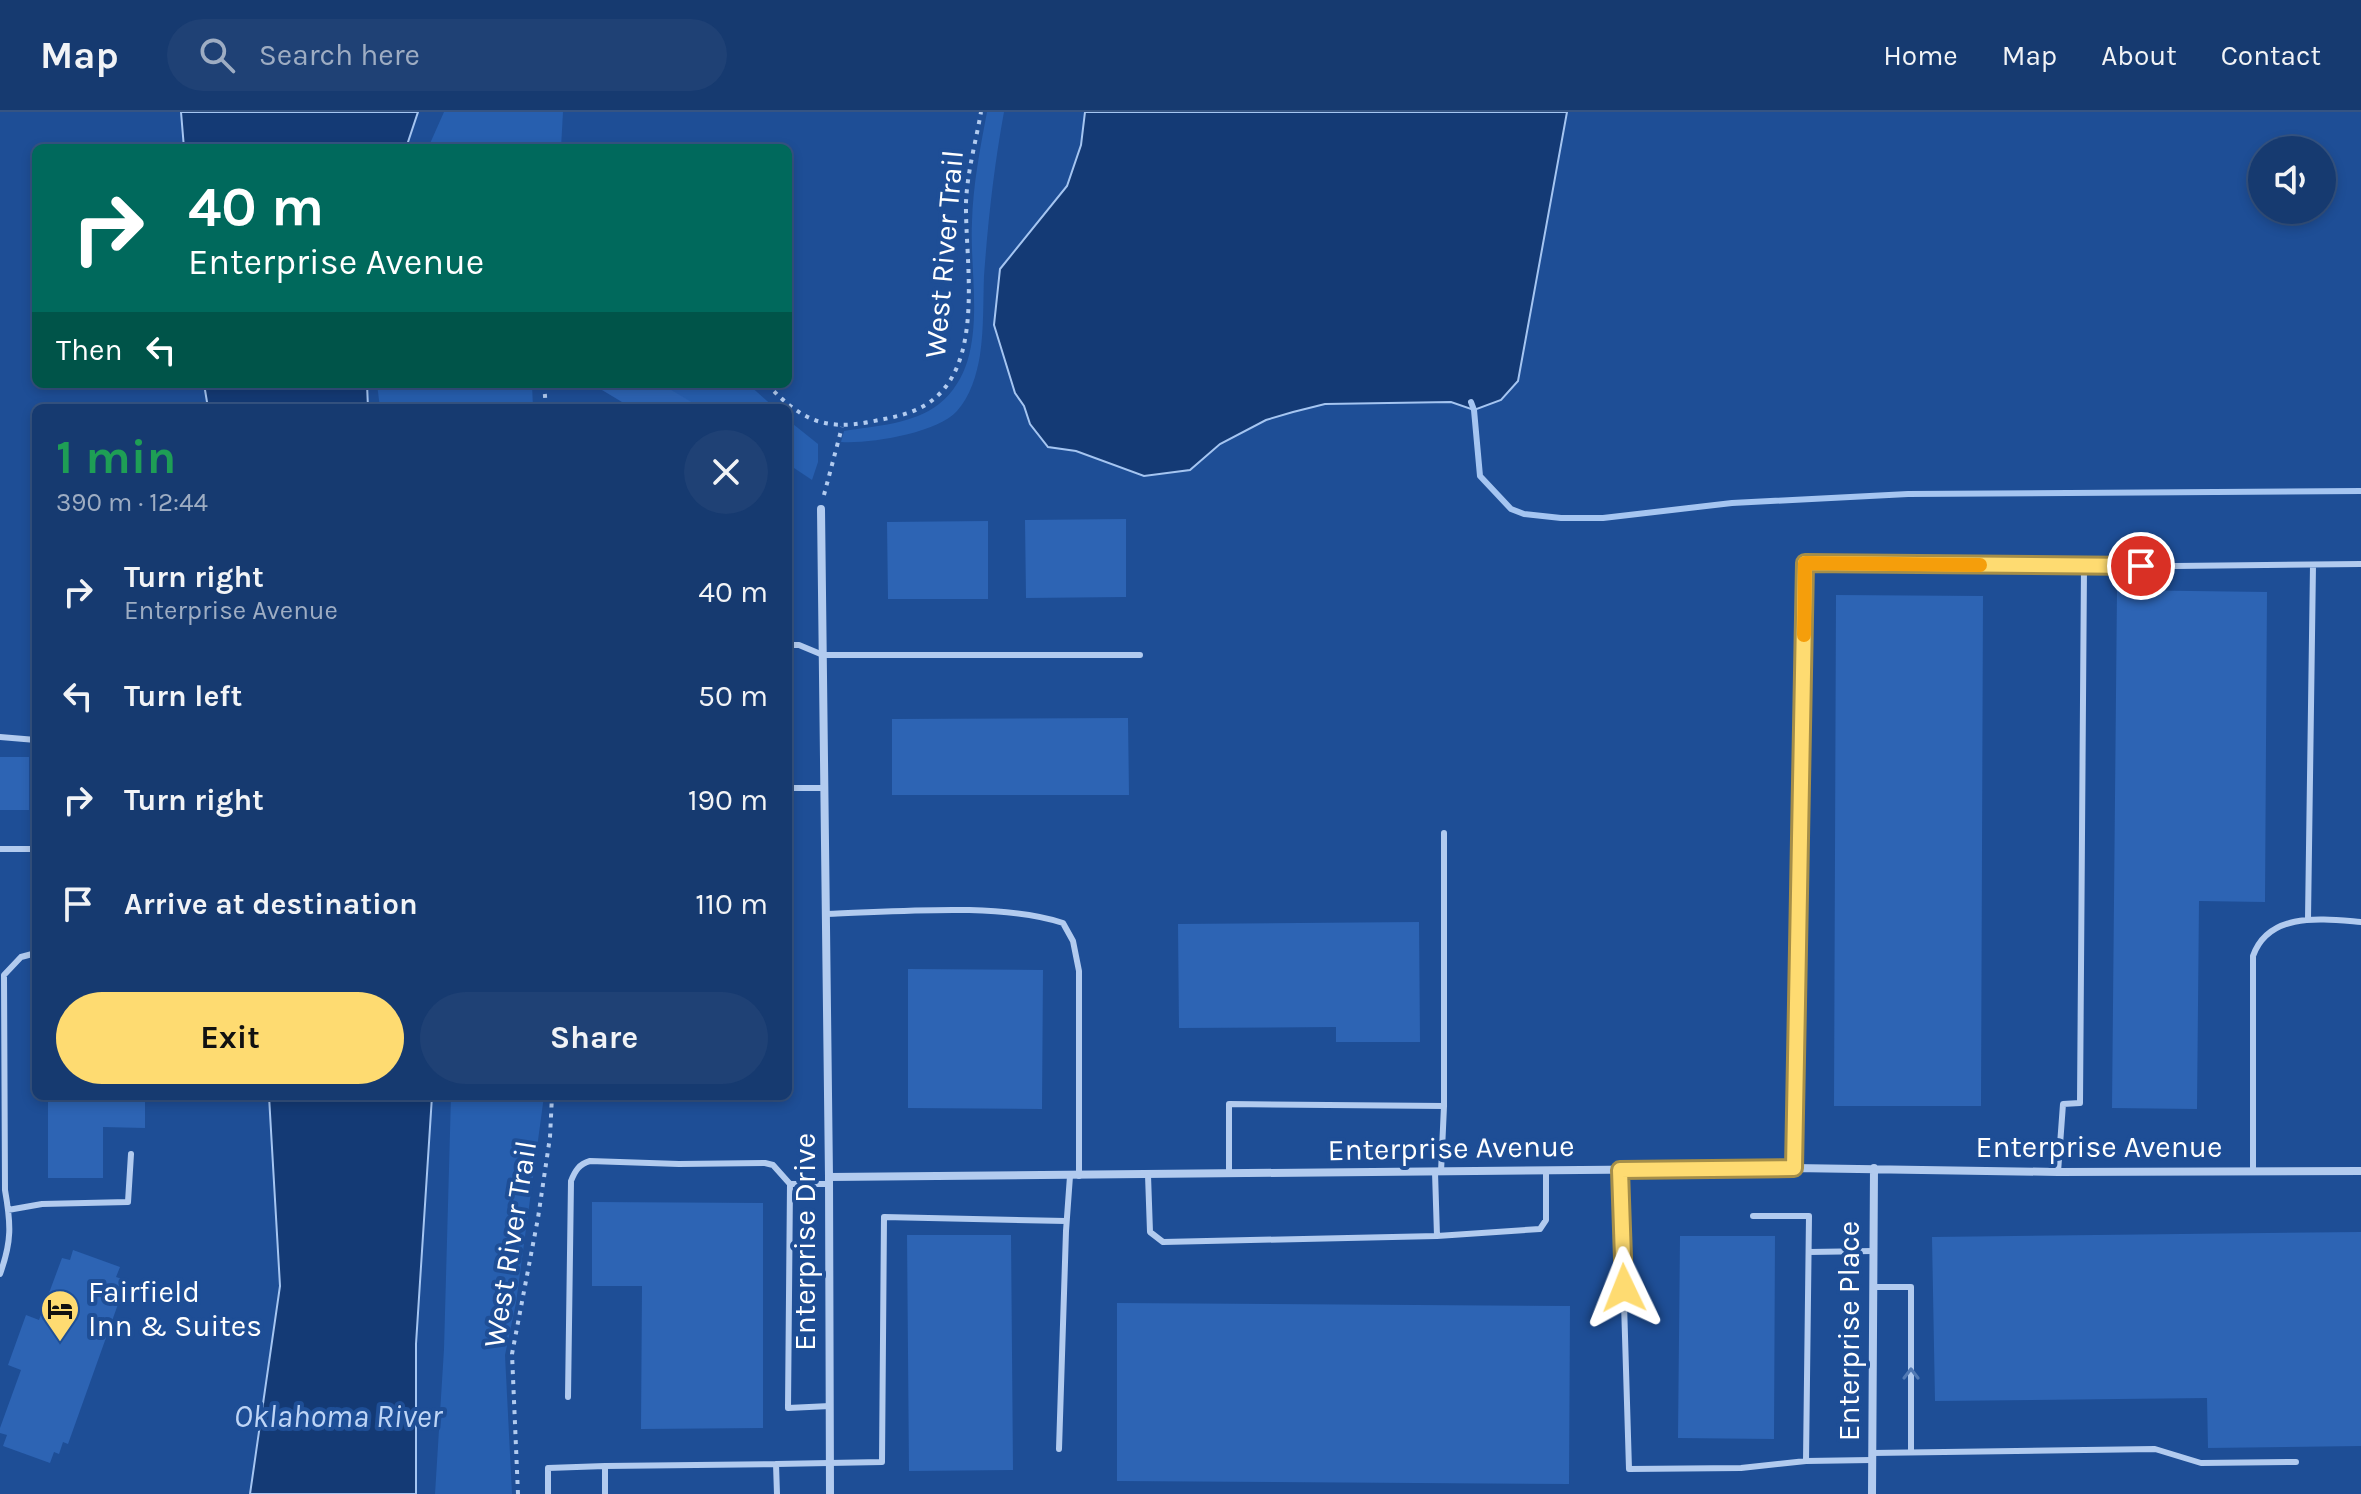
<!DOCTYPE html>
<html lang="en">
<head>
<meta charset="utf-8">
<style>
	body { margin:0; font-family:Karla,sans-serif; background:#1f4175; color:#f1f3f6; height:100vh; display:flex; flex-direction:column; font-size:30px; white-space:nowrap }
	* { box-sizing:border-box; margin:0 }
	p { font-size:26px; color:#9eadc3 }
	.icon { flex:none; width:44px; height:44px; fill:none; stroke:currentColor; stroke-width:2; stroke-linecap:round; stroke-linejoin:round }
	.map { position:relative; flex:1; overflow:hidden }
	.details { position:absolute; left:32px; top:292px; width:760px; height:696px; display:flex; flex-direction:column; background:#163a70; border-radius:12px; box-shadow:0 4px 12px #0003,0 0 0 2px #355483 }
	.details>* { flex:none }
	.hud { position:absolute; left:32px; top:32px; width:760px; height:244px; border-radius:12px; box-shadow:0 4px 12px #0003,0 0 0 2px #355483; background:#00695c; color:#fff; overflow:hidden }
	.tools { position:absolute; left:2248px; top:24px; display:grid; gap:16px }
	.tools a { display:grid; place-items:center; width:88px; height:88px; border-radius:50%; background:#163a70; box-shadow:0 4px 12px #0003,0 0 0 2px #355483; font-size:40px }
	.pin { position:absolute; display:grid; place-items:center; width:68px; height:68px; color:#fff; margin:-34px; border:4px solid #fff; border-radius:50%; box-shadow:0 2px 8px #0007 }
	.me { position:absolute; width:88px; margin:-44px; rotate:358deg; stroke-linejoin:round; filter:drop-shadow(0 0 6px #0008) }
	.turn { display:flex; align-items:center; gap:28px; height:168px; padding:0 24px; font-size:36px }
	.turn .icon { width:104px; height:104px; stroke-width:2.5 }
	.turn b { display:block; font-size:56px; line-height:68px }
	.then { display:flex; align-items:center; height:76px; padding:0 24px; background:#0003; gap:16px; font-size:30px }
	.round { display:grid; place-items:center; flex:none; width:84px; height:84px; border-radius:42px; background:#1f4175 }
	.summary { display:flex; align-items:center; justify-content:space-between; height:136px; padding:0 24px }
	h1 { font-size:48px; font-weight:700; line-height:60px; color:#1e9e55 }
	.primary-button { display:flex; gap:16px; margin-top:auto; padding:16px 24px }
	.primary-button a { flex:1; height:92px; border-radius:48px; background:#fedb71; color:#111; font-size:32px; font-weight:700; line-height:92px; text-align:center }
	.primary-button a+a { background:#1f4175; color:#f1f3f6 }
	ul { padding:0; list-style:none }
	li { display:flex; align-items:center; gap:24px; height:104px; padding:0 24px }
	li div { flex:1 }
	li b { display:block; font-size:30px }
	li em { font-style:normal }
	header { display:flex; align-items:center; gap:48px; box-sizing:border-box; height:112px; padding:0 40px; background:#163a70; border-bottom:2px solid #355483 }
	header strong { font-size:38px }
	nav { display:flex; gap:44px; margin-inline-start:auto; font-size:28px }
	.search { width:560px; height:72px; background:#1f4175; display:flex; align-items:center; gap:20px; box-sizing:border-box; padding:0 28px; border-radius:44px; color:#9eadc3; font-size:30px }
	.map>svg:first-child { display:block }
	.green { fill:#275faf }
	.water { fill:#143a75; stroke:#a5c5f1; stroke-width:2 }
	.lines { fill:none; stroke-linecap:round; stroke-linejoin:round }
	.stream { stroke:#a5c5f1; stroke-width:6 }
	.building { fill:#2d64b4 }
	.path { stroke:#b2cbef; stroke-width:4; stroke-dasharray:4 6; stroke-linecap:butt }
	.lane { stroke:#b2cbef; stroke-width:6 }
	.street { stroke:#b2cbef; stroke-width:8 }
	.oneway { stroke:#527ab5 }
	.route-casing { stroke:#a58e49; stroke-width:20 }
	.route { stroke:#fedb71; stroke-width:14 }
	.slow { stroke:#f59e0b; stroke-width:14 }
	.labels { text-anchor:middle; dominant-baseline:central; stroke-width:8; stroke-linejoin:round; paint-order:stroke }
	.street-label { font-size:30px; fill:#fff; stroke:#1e4e96 }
	.poi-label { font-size:30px; fill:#fff; stroke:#1e4e96; text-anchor:start }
	.water-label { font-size:32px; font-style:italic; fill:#bed5f6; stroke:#1e4e96 }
</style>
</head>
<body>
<header>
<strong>Map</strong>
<div class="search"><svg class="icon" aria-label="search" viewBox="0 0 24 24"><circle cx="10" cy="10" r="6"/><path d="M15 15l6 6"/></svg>Search here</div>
<nav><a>Home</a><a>Map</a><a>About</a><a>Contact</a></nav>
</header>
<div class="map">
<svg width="2361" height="1382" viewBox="0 0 2361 1382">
	<rect width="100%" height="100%" fill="#1e4e96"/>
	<path class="green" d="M444,0H563L561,36H428Z
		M987,0H1004C994,54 988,109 984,164C983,190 984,217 980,243C977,262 970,285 957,299C937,321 870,332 841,330L844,319C875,314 914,312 939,292C991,250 969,168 972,110C973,73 980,37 987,0Z
		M377,272H532L533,296H380Z
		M662,272H748L775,296H699Z
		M788,308L818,332V350L812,368L788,352Z
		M451,984H544L516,1191L505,1243L512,1382H435L444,1237Z"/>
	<path class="water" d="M181,0H418L406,36H184Z
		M1085,0H1567L1518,269L1501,288L1474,298L1451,290L1325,292L1293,300L1266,308L1220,332L1190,358L1144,364L1076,339L1048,335L1030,312L1024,294L1015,281L994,213L1000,157L1067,74L1081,33Z
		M204,272H367L368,296H208Z
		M269,984H432L416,1232V1382H250L280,1174Z"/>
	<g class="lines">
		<path class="stream" d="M1471,290L1474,298L1480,364L1511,397L1524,402L1561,406H1603L1732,391L1908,382L2361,379"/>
	</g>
	<path class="building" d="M592,272H662L701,296H632Z
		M1126,407V485L1026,486L1025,408Z
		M988,409V487H888L887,410Z
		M2117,478L2267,480L2265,790L2199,789L2197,997L2112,996Z
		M1836,483L1983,484L1981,994H1834Z
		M1128,606L1129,683H892V607Z
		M0,645H29V698H0Z
		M1419,810L1420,930H1336V915L1179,916L1178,812Z
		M908,857L1043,858L1042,997L908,996Z
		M48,984H145V1016L103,1015V1066H48Z
		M592,1090L763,1091V1316L641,1317L642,1174H592Z
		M2361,1120V1334L2208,1336L2207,1286L1935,1289L1932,1125Z
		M907,1123H1011L1013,1358L909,1359Z
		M1680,1124H1775L1774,1327L1678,1326Z
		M73,1138L120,1155L116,1165L122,1167L117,1179L122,1181L68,1332L63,1330L59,1342L54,1340L50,1351L3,1334L7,1323L0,1321V1316L21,1258L8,1253L26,1203L39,1208L62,1146L70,1148Z
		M1117,1191L1570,1194L1569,1372L1117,1369Z"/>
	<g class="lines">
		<path class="path" d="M544,272L546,296
			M767,272C799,306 822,319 869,310C889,306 910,303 927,292C986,254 965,151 966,91C967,61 976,29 981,0
			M824,383L842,315
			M518,1382L512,1242L538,1106L550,1025L552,984"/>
		<path class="lane" d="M788,533H799L823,543H1140
			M0,625L36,628
			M788,676H824
			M0,737H36
			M826,802C896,800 998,790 1063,811L1073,829L1079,859V1064
			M2308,807L2313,453
			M1444,994V721
			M1794,1056L1805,451L2084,455
			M1620,1058L1629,1357L1741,1356L1806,1349L1871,1348
			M2253,1059V844C2269,799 2323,807 2361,810
			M2058,1060L2063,992L2080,991L2084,455L2361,452
			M1229,1062V992L1444,994L1441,1060
			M1148,1063L1150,1120L1163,1130L1437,1124L1435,1060
			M790,1072H829
			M8,1098L42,1092L128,1090L131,1042
			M1753,1104H1809L1806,1349
			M1437,1124L1540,1117L1546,1108V1059
			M1809,1140L1873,1139
			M0,1162C12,1129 11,1112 5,1078L4,863L21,845L36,841
			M1873,1175H1911V1340
			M568,1285L571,1069C575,1059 579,1052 590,1049L679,1052L765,1051L773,1053L790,1072L788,1296L830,1294
			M1059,1337L1066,1119L1070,1064
			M1872,1341L2155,1337L2201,1351L2296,1350
			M548,1382V1356L605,1354
			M605,1382V1354L776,1352
			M777,1382L776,1352L882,1350L884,1105L1066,1109"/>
		<path class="street" d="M821,397L829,1065L830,1382
			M829,1065L1794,1056L2058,1060L2361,1059
			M1872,1382L1874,1056"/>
	</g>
	<defs><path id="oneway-chevron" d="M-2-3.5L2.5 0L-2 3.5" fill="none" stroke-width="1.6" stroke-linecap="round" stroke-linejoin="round" transform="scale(2)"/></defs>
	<use class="oneway" href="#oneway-chevron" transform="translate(1911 1262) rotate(-90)"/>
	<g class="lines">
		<defs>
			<path id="route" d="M1624,1176L1620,1058L1794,1056L1805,451L2141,454"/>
		</defs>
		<use href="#route" class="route-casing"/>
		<use href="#route" class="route"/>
		<path class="slow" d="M1804,523L1805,451L1980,453"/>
	</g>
	<defs>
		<symbol id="hotel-pin" viewBox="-11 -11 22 30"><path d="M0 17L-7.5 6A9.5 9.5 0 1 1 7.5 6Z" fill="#fedb71" stroke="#1e4e96"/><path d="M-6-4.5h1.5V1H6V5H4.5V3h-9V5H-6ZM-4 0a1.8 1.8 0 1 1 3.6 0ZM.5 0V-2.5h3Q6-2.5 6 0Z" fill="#111"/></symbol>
	</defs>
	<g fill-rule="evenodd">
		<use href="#hotel-pin" x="38" y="1175" width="44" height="60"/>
	</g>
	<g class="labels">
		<g class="street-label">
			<text transform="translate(944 142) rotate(-85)">West River Trail</text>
			<text x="2099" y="1035">Enterprise Avenue</text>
			<text transform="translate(1451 1036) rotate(-1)">Enterprise Avenue</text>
			<text transform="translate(805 1130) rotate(-90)">Enterprise Drive</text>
			<text transform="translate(510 1132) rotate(-81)">West River Trail</text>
			<text transform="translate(1849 1219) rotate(-90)">Enterprise Place</text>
		</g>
		<g class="poi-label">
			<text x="88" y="1180">Fairfield<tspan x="88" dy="34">Inn &amp; Suites</tspan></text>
		</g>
		<g class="water-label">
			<text x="338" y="1304">Oklahoma River</text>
		</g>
	</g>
</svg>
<div class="tools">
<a><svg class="icon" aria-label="sound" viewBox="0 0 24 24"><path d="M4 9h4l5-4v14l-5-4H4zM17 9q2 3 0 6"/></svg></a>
</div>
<div class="pin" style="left:2141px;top:454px;background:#d93025"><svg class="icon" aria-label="arrive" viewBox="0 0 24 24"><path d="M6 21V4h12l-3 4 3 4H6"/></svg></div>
<svg class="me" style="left:1624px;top:1176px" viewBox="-20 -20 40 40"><path d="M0-17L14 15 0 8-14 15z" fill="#fedb71" stroke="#fff" stroke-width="4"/></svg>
<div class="hud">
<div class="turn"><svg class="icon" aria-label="right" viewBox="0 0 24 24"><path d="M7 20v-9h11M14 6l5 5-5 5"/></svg><div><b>40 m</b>Enterprise Avenue</div></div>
<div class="then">Then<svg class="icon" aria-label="left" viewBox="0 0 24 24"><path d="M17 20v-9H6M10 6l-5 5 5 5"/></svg></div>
</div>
<section class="details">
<div class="summary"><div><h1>1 min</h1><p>390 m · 12:44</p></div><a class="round"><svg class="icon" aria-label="close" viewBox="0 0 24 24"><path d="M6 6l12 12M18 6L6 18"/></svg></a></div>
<ul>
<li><svg class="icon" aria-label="right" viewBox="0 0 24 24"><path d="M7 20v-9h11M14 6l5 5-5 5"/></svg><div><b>Turn right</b><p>Enterprise Avenue</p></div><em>40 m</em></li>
<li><svg class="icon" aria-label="left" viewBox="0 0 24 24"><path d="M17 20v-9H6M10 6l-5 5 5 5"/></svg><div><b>Turn left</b></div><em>50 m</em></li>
<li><svg class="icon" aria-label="right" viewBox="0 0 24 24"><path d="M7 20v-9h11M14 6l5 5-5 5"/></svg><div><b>Turn right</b></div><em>190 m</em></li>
<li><svg class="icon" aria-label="arrive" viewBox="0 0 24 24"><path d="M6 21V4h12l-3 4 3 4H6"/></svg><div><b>Arrive at destination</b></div><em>110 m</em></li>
</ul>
<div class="primary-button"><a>Exit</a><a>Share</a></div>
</section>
</div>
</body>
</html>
